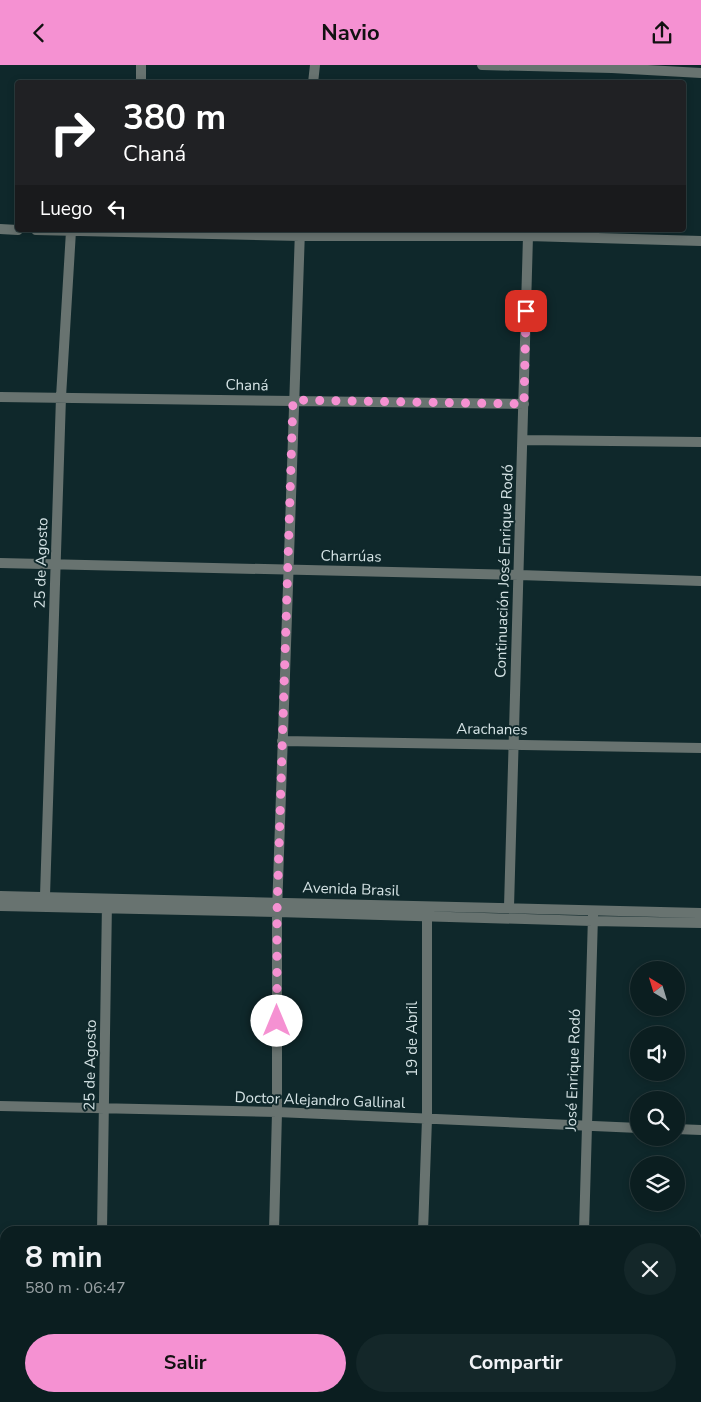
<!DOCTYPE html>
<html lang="es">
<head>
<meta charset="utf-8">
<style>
	body { margin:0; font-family:"Nunito Sans",sans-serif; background:#142729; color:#f1f3f6; height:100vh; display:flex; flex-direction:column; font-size:19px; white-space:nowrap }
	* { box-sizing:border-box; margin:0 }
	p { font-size:16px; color:#9aa2a5 }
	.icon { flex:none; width:28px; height:28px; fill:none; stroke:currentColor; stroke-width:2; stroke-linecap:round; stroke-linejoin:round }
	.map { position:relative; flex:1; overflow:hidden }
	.details { position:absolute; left:0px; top:1161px; width:701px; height:176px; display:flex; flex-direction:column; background:#0b1e20; border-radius:15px 15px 0 0; box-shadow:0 2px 8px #0003,0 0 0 1px #2b3c3e }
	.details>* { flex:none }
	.hud { position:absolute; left:15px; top:15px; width:671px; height:152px; border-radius:5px; box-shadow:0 2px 8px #0003,0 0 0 1px #2b3c3e; background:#202124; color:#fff; overflow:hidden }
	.needle { width:32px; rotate:322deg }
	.tools { position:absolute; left:630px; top:896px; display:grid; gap:10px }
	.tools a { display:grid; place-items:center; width:55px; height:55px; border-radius:50%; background:#0b1e20; box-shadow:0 2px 8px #0003,0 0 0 1px #2b3c3e; font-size:25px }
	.pin { position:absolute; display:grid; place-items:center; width:42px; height:42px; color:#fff; margin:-21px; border-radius:10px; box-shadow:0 2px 8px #0006 }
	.me { position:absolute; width:55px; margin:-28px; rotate:0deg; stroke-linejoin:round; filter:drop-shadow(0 0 4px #0008) }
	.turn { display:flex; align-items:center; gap:18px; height:105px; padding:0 25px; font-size:22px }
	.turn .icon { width:65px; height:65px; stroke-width:2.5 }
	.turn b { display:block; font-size:35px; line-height:42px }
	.then { display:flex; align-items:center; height:48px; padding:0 25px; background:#0003; gap:10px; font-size:19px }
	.round { display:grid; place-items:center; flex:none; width:52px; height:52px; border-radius:26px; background:#142729 }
	.overview { display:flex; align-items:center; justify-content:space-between; height:85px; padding:0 25px }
	h1 { font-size:30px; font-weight:700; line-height:38px }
	.action { display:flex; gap:10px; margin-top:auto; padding:10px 25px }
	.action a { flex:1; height:58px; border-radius:30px; background:#f591d2; color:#111; font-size:20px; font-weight:700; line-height:58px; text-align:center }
	.action a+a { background:#142729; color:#f1f3f6 }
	header { display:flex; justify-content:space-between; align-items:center; height:65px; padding:0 25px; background:#f591d2; color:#111; font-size:22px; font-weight:700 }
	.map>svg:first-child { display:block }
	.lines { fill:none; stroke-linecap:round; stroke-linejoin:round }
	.minor { stroke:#687370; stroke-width:10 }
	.route { stroke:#f591d2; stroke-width:9; stroke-dasharray:0 16.2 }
	.labels { text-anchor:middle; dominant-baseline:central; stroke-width:4; stroke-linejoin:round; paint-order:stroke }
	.street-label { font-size:15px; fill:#d5e3e5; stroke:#0f282b }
</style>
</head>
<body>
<header><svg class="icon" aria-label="back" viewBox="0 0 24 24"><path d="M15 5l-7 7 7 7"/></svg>Navio<svg class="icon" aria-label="share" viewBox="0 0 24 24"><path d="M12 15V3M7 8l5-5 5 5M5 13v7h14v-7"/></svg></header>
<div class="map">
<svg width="701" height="1337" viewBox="0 0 701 1337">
	<rect width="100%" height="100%" fill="#0f282b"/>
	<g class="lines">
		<path class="minor" d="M482,0L612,3L701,8
			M141,18V0
			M313,18L315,0
			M0,164L18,165
			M36,165L300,171H528L701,176
			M0,332L524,339
			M523,375L701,377
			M0,498L519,510L701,516
			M282,676L701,683
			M0,831L701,848
			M45,831L61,332L71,166
			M0,841L277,847L592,856L701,858
			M509,842L528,171
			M0,1041L277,1047L639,1063
			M676,1064L701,1065
			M102,1166L107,837
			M274,1166L277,1047V847L300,165
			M423,1166L427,1054V847
			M584,1166L593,851
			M0,1196H5
			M696,1222H701
			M99,1337V1332
			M269,1337V1332
			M417,1337V1332
			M580,1337L581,1332"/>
	</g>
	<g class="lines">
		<path class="route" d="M277,956V847L293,335L524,339L526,246"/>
	</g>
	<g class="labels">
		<g class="street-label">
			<text transform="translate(247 320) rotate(1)">Chaná</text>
			<text transform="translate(351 491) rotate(1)">Charrúas</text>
			<text transform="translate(41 498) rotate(-88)">25 de Agosto</text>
			<text transform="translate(504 506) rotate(-88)">Continuación José Enrique Rodó</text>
			<text transform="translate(492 664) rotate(1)">Arachanes</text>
			<text transform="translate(351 824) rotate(2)">Avenida Brasil</text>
			<text transform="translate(412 974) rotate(-90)">19 de Abril</text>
			<text transform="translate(90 1000) rotate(-89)">25 de Agosto</text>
			<text transform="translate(573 1005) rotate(-88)">José Enrique Rodó</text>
			<text transform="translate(320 1035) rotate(2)">Doctor Alejandro Gallinal</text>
		</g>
	</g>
</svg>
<div class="tools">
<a><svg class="needle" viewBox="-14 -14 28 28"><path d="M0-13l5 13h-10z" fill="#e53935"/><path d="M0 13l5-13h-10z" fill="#9aa2a5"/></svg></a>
<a><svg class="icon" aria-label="sound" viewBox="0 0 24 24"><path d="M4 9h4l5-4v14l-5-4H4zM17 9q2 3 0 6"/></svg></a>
<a><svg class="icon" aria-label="search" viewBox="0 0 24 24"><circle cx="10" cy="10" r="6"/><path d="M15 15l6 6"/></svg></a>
<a><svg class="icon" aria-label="layers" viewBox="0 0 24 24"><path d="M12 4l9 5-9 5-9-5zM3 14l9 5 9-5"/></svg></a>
</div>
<div class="pin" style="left:526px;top:246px;background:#d93025"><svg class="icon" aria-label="arrive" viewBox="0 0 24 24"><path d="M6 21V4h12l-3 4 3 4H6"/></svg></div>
<svg class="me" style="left:277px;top:956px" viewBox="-20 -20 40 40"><circle r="19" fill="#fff"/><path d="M0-13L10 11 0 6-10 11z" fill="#f591d2"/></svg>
<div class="hud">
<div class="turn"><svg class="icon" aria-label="right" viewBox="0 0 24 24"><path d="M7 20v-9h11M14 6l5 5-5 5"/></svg><div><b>380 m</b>Chaná</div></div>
<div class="then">Luego<svg class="icon" aria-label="left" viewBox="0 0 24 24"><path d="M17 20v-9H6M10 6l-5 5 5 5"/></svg></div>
</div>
<section class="details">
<div class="overview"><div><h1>8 min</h1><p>580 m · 06:47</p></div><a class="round"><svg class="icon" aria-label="close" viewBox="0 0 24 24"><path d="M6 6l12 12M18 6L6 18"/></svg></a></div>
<div class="action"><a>Salir</a><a>Compartir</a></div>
</section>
</div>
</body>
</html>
